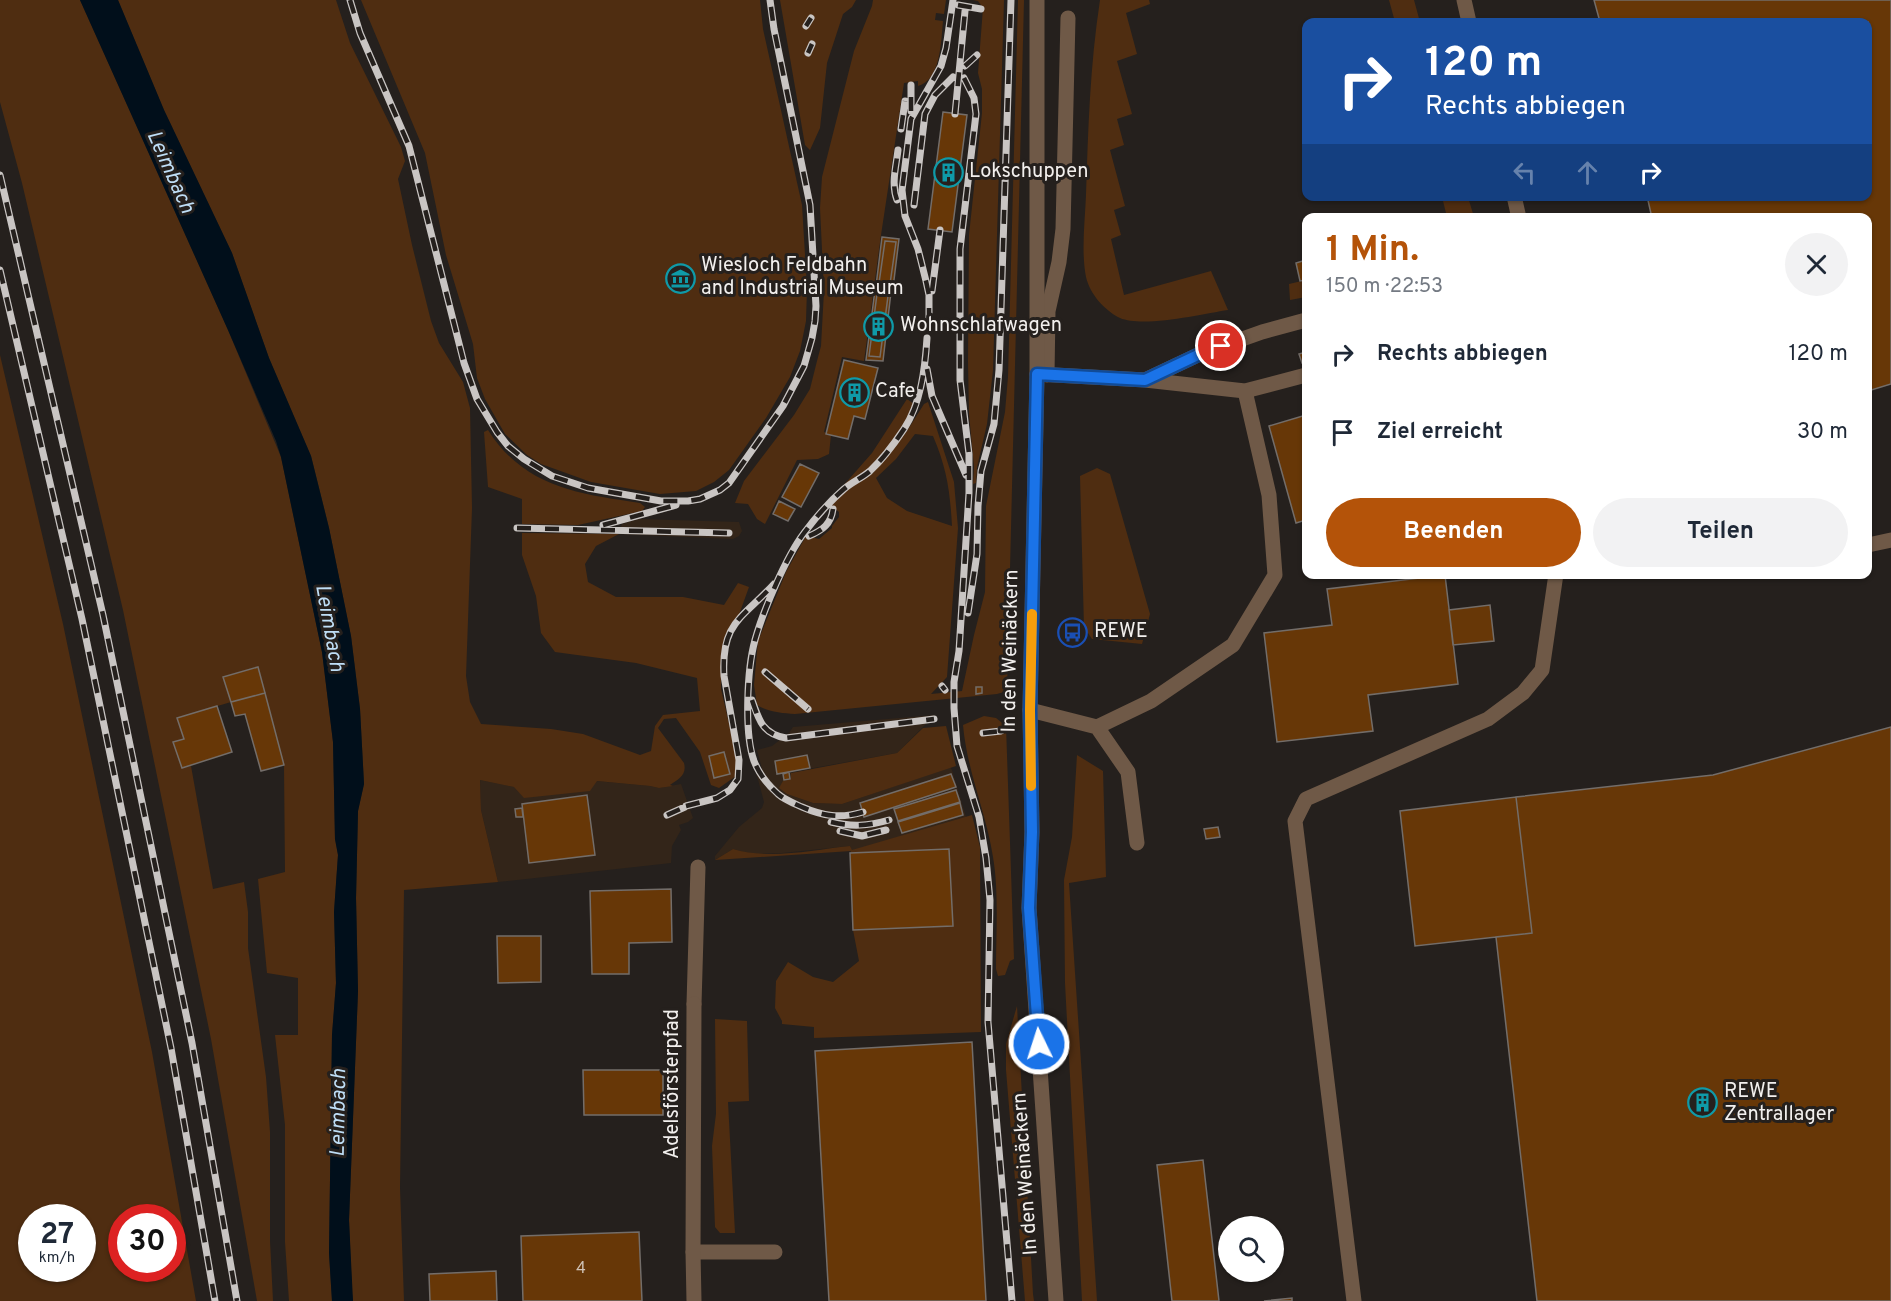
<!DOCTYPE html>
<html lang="de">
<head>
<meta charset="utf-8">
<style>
	body { margin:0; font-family:Overpass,sans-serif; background:#f2f2f3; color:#1f2937; height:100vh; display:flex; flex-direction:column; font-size:22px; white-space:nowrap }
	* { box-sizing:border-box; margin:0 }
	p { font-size:20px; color:#747a83 }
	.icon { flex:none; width:33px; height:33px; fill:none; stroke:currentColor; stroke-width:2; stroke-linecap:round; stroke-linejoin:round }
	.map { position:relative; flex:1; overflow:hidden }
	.side { position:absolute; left:1302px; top:213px; width:570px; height:366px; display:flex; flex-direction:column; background:#fff; border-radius:12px; box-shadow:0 2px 4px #0004 }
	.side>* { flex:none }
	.top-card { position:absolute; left:1302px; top:18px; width:570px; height:183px; border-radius:12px; box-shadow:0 2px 4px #0004; background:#1a4fa0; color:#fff; overflow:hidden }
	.controls { position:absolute; left:1218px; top:1216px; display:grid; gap:12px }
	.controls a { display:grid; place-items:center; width:66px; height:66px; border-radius:50%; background:#fff; box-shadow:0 2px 4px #0004; font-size:30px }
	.speed { position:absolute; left:18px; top:1204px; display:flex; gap:12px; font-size:30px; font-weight:700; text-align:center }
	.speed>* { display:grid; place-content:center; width:78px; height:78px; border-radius:50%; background:#fff; box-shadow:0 2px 4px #0004; line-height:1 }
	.speed small { font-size:15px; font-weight:400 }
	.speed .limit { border:9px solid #d22; background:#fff; color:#111 }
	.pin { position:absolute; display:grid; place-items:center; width:51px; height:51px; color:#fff; margin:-26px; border:3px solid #fff; border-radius:50%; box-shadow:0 2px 6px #0007 }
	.me { position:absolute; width:66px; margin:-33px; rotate:356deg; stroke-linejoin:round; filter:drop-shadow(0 0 4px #0008) }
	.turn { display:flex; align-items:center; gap:21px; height:126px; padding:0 24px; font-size:27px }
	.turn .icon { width:78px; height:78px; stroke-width:2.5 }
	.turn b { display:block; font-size:42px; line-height:51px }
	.lanes { display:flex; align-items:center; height:57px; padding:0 24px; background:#0003; justify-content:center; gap:30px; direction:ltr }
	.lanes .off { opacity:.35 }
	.round { display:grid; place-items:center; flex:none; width:63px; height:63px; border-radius:32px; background:#f2f2f3 }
	.headline { display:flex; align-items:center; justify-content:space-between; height:102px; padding:0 24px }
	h1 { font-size:36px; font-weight:700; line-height:45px; color:#b45309 }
	.cta { display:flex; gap:12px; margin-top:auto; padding:12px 24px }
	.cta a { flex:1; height:69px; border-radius:36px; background:#b45309; color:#fff; font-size:24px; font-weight:700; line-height:69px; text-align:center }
	.cta a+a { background:#f2f2f3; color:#1f2937 }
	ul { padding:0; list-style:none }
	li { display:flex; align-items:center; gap:18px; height:78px; padding:0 24px }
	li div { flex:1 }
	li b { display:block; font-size:22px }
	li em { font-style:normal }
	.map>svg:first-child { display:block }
	.industrial { fill:#332519 }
	.green { fill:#4f2d11; fill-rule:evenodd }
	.water { fill:#010f1b }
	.building { fill:#673707; stroke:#736d69; stroke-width:1.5 }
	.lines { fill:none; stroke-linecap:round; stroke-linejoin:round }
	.lane { stroke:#6f5947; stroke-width:15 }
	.street { stroke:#6f5947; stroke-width:15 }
	.rail-casing { stroke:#c9c5c3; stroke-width:7 }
	.rail { stroke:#25201d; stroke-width:4.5; stroke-dasharray:14; stroke-linecap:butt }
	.route-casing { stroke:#114b97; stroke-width:15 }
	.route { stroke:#1a73e8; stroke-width:10 }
	.slow { stroke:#f59e0b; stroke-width:10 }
	.labels { text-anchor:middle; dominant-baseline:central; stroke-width:6; stroke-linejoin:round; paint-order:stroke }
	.number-label { font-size:16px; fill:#cfc1b4 }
	.poi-label { font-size:20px; fill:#f2efed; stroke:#25201d; text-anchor:start }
	.street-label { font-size:20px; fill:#f2efed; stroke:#25201d }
	.water-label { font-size:21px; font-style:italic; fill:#bfdef6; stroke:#25201d }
</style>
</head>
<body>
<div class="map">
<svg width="1891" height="1301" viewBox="0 0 1891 1301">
	<rect width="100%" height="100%" fill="#25201d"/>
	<path class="industrial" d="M638,519L739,522L742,531L739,536L733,539L619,534L622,524Z
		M935,715L897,753L791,772L792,779L779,788L787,794L813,803L842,804L950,767L952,770L966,817L852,851L850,846L782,853L750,854L733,849L715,860V856L739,827L762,808L764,802L756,772L762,769L757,750L772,746L789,733L793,727Z
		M480,780L515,787L597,781L650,786L659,788L681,784L693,818L688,822L679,825L681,830L672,846L671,863L498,882L481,810Z"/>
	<path class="green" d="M0,0H80L228,330L281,457L322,652L333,742L335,839L338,855L334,912L336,983L332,1035L329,1253L332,1301H289L285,1242V1125L275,1035H298V978L267,973L258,879L285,872L284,765L257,667L223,677L231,702L177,718L184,739L174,742L182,768L191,766L213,889L244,882L248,912V948L266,1077L270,1132V1241L273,1301H257L211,1039L123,610L22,183L0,102Z
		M118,0H336L350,43L401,147L405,161L398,179L412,245L431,321L439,343L463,382L470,408L472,508L466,676L470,702L481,724L551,729L583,734L640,755L651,751L655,726L663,715L700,711L697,678L636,663L555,652L541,633L536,596L522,555V533L619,534L596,546L585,564L588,582L616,597H683L724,605L738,583L749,587L736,623L725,640L721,665V689L739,767L736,776L719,788L711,785L700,752L676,718L664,719L658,728L684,763C687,775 679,779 670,785L673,786L659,788L650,786L597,781L590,791L524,798L514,787L480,780L481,810L498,882L404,890L400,1188L404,1301H353L352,1294L349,1220L358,991L356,898L358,811L364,784L360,709L351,636L329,528L311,456L269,358L232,253L164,110Z
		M361,0H760L763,29L802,205L807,288L806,321L800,351L790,377L766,418L729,470L714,482L696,491L660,494L591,482L541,464L527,455L505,434L485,399L477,378L473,344L446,255L425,153Z
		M780,0H856L852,7L843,14L827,63L820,128L810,150L805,145Z
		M873,0H946L944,14L936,13L935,20L943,21C941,41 941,80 918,86V81L904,83L881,235L864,361L842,357L824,432L831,435L829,454L818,459L797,460L765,524L757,519L748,504L735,503L744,481L794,415L810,389L817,361L821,346L824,291L820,208L822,177L854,51L872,6Z
		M973,0H1004L993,370L987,424L977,467L976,483L973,484L974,467L969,414L968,362L969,235L982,113V89L978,73L983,8L978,1Z
		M1018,0H1024L1007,691L997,694L795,714C782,713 768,712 757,705L754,685L758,641L786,572L806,536L819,539L832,528V526L839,517V512L831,505L847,490L873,473L907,431L924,404L928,402L954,482L958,528L947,677L931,694L962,691L974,635L985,592L986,506L1005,412L1008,377ZM915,434L933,436C947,469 950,491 952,526L907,511L887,498L876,478L896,459Z
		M1100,0H1149L1150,4L1126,13L1137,54L1117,61L1132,114L1117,119L1124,145L1110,150L1125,206L1114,210L1121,235L1111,239L1124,295L1211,271L1228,310C1202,314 1143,328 1120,318C1104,310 1090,294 1086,277C1081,251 1085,221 1086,195C1088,130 1090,65 1100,0Z
		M1389,0H1414L1420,22H1395Z
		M1442,197H1468L1474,217H1447Z
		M1306,280V297L1290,300L1289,284Z
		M0,355L63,624L152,1052L196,1301H0ZM32,1218H82V1269H32ZM122,1218H172V1269H122Z
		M907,399L914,404C904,427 889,449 871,467C863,474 852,479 843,486L872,453Z
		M488,430C524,487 578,494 640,503L645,507L642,511L578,525L522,524V499L488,487L484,432Z
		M1097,468L1110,474L1150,614L1142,644L1092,639L1084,627L1080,476Z
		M984,716L996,718L1006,726L1014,959L1010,961L1005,975L998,976L996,969C996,934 999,892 993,857C986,812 967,771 963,725Z
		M946,726L956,766L842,804L813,803L787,794L779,788L783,781L791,779V773L897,753L923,728Z
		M1077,755L1103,771L1106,877L1069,883L1097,1301H1082L1065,983L1064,880L1072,837Z
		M972,815L980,847L981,1032L814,1038V1027L782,1024V1021L775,1008L776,981L788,962L813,977L833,982L859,961L853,930L952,926L949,849L850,853L851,851L715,860L733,849C770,860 812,850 850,846L852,850Z
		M1017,1006L1033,1294L1034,1301H1025L1006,1070V1044Z
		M715,1019L747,1021L749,1101L728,1102L735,1233H720L715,1227L712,1146L716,1114Z"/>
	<path class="water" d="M80,0H118L164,110L232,253L269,358L311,456L329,528L351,636L360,709L364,784L358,811L356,898L358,991L349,1220L353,1301H332L329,1253L332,1035L336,983L334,912L338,855L335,839L333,742L322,652L281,457L276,441L228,330Z"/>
	<path class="building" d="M1594,0H1891V384L1868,391V218H1652L1647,196H1868V22H1600Z
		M943,112L967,115L952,232L928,229Z
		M882,237L899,239L893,288L876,286Z
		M885,241L896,242L890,284L879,283Z
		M1306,260V280L1300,281L1296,263Z
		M875,290L891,292L883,361L866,360Z
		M877,294L888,296L880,357L869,356Z
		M1306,352V361L1302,363L1299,354Z
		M844,360L878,368L865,419L854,416L848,439L826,434Z
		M1306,415V520L1296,523L1269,426Z
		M800,464L819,473L801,507L782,497Z
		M779,501L795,509L788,521L773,514Z
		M1445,575L1458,684L1368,695L1373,731L1277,742L1264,633L1332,625L1327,589Z
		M1490,605L1494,641L1453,645L1449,610Z
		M258,667L265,693L231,702L223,677Z
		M976,687H982V693L976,694Z
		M265,693L284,765L261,771L245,714L235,716L231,702Z
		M217,706L232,752L182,768L173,742L184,739L177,718Z
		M1891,727V1301H1537L1496,937L1532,933L1516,797L1713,775Z
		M724,752L730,774L714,778L709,756Z
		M807,755L810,768L777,774L775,761Z
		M789,772L790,779L784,780L783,774Z
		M951,774L956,787L864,817L860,803Z
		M956,790L960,802L898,821L894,809Z
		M587,795L595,855L529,863L522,804Z
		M1516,797L1532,933L1415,946L1400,811Z
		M960,803L963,815L902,833L898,822Z
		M522,808L523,817H516L515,809Z
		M1218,827L1220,837L1206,839L1204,829Z
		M949,849L953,926L853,930L850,853Z
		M671,889L672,942L629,943V974H592L590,891Z
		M497,936H541V982L498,983Z
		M972,1042L986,1301H829L815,1051Z
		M583,1070H663V1115H584Z
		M1203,1160L1219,1301H1172L1157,1165Z
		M639,1232L642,1301H523L521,1236Z
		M496,1271L497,1301H430L429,1274Z
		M1292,1298V1301H1264Z"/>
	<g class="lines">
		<path class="lane" d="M1464,0L1469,22
			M1514,196L1519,218
			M1037,374L1145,380L1245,391L1306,375
			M1047,375L1048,311L1059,262L1063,229L1068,18
			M1147,379L1200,354L1262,332L1306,320
			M1868,545L1891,540
			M1030,710L1097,727L1128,772L1137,843
			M1097,727L1151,701L1233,645L1275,575L1269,495L1245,391
			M694,1004L698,867
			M693,1252H775
			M1354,1301L1295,821L1306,799L1488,719L1523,693L1542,670L1556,574"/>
		<path class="street" d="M1037,0V374L1030,710L1032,832L1029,908L1056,1301
			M694,1004L693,1252L694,1301"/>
		<defs>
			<path id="rail" d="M350,0L360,33L409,146L464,363L477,399L497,432L508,446L524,459L552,476L588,488L661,501H688L700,499L720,490L729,483L783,406L804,366L812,338L815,321L816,306L810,205L774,29L770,0
				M958,5L981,9
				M806,26L811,18
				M808,53L812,44
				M965,66L977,55
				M964,78L974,98L976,114L960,249V380L969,454V493L959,651L954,682V708L957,746L979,817L986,858L990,900L988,1022L1012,1301
				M911,111V85
				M955,114L965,11
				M901,129L905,101
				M0,175L103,615L192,1043L237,1301
				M897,200C891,184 896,167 898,150
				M914,205L925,114L935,95L953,77
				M0,270L82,619L171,1048L215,1301
				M932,291L940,230
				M929,322V295L926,281L918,249L905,216L902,190L911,119L941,66L946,48L953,0
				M927,369L932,396L966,475
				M603,525L676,505
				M517,528L729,533
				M809,536C823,530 831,524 833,509
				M968,613L977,554L978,506L981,471L994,424L999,370L1011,0
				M765,672L808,709
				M942,686L945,690
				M752,700C759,721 763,734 786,738L934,719
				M983,733L1001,731
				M686,806L717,798L730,790L738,779L739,760L724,676C721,622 742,619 774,584
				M863,812C840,819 823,816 802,807C793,803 785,800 778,794C768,785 759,774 754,761C744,733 747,669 755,640C763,611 786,557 804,533C816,517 829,502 844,489C852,482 862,478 870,471C883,459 894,444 904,429C921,403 925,369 927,338
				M667,815L685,807
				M831,822C852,827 868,826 889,820
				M840,831L862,836L886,830"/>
		</defs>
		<use href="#rail" class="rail-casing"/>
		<use href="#rail" class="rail"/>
	</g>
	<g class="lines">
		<defs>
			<path id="route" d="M1039,1044L1029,908L1032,832L1030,710L1037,374L1145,380L1200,354L1221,346"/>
		</defs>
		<use href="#route" class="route-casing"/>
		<use href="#route" class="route"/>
		<path class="slow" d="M1031,786L1030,710L1032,614"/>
	</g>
	<defs>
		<symbol id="building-ring" viewBox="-11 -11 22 22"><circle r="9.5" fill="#25201d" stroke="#0f9aa8" stroke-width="1.5"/><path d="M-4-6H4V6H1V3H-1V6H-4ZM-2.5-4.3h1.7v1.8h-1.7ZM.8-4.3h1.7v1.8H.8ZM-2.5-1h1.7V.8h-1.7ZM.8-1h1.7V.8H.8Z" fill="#0f9aa8"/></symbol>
		<symbol id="museum-ring" viewBox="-11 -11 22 22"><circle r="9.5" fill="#25201d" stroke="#0f9aa8" stroke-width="1.5"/><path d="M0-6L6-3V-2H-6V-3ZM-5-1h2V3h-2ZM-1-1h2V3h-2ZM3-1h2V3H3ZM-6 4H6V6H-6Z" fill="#0f9aa8"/></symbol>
		<symbol id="bus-ring" viewBox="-11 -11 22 22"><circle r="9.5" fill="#25201d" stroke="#1a4fb4" stroke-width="1.5"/><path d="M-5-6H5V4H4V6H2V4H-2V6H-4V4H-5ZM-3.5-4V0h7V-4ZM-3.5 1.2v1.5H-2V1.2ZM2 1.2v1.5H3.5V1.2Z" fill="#1a4fb4"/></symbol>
	</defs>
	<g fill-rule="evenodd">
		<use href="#building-ring" x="932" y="156" width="33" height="33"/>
		<use href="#museum-ring" x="664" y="262" width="33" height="33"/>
		<use href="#building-ring" x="862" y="310" width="33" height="33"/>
		<use href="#building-ring" x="838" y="376" width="33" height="33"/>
		<use href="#bus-ring" x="1056" y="616" width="33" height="33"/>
		<use href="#building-ring" x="1686" y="1086" width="33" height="33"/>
	</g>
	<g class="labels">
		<g class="number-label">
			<text x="581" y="1269">4</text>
		</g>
		<g class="poi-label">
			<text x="969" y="172">Lokschuppen</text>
			<text x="701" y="266">Wiesloch Feldbahn<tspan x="701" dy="23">and Industrial Museum</tspan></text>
			<text x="900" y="326">Wohnschlafwagen</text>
			<text x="875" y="392">Cafe</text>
			<text x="1094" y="632">REWE</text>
			<text x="1724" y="1092">REWE<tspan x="1724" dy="23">Zentrallager</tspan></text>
		</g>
		<g class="street-label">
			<text transform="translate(1011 651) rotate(-89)">In den Weinäckern</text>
			<text transform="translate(673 1084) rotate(-90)">Adelsförsterpfad</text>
			<text transform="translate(1026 1174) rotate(-94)">In den Weinäckern</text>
		</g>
		<g class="water-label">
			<text transform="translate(170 172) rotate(66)">Leimbach</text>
			<text transform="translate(329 628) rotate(80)">Leimbach</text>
			<text transform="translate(339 1113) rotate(-89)">Leimbach</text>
		</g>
	</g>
</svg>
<div class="controls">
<a><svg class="icon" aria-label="search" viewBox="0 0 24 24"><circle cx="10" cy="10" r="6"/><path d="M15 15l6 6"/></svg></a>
</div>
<div class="speed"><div>27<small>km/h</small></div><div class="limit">30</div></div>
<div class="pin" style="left:1221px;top:346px;background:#d93025"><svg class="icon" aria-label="arrive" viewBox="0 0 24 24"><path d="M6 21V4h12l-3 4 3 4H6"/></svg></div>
<svg class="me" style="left:1039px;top:1044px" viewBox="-20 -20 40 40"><circle r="17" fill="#1a73e8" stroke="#fff" stroke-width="3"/><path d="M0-11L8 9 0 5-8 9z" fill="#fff"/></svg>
<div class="top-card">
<div class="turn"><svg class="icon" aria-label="right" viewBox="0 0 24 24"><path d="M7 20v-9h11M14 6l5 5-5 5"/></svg><div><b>120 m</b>Rechts abbiegen</div></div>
<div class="lanes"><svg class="icon off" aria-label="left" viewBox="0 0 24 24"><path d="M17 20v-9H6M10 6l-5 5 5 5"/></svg><svg class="icon off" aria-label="ahead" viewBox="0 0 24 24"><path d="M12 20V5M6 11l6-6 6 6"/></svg><svg class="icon" aria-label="right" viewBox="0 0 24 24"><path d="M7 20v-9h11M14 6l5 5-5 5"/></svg></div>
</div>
<section class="side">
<div class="headline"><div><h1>1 Min.</h1><p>150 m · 22:53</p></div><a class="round"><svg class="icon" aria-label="close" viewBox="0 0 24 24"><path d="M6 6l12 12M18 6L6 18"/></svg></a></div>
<ul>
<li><svg class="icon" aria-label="right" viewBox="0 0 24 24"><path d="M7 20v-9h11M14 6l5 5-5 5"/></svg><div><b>Rechts abbiegen</b></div><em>120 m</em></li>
<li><svg class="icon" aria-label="arrive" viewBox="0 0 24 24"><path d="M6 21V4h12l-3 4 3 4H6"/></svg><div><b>Ziel erreicht</b></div><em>30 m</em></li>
</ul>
<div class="cta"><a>Beenden</a><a>Teilen</a></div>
</section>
</div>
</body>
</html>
